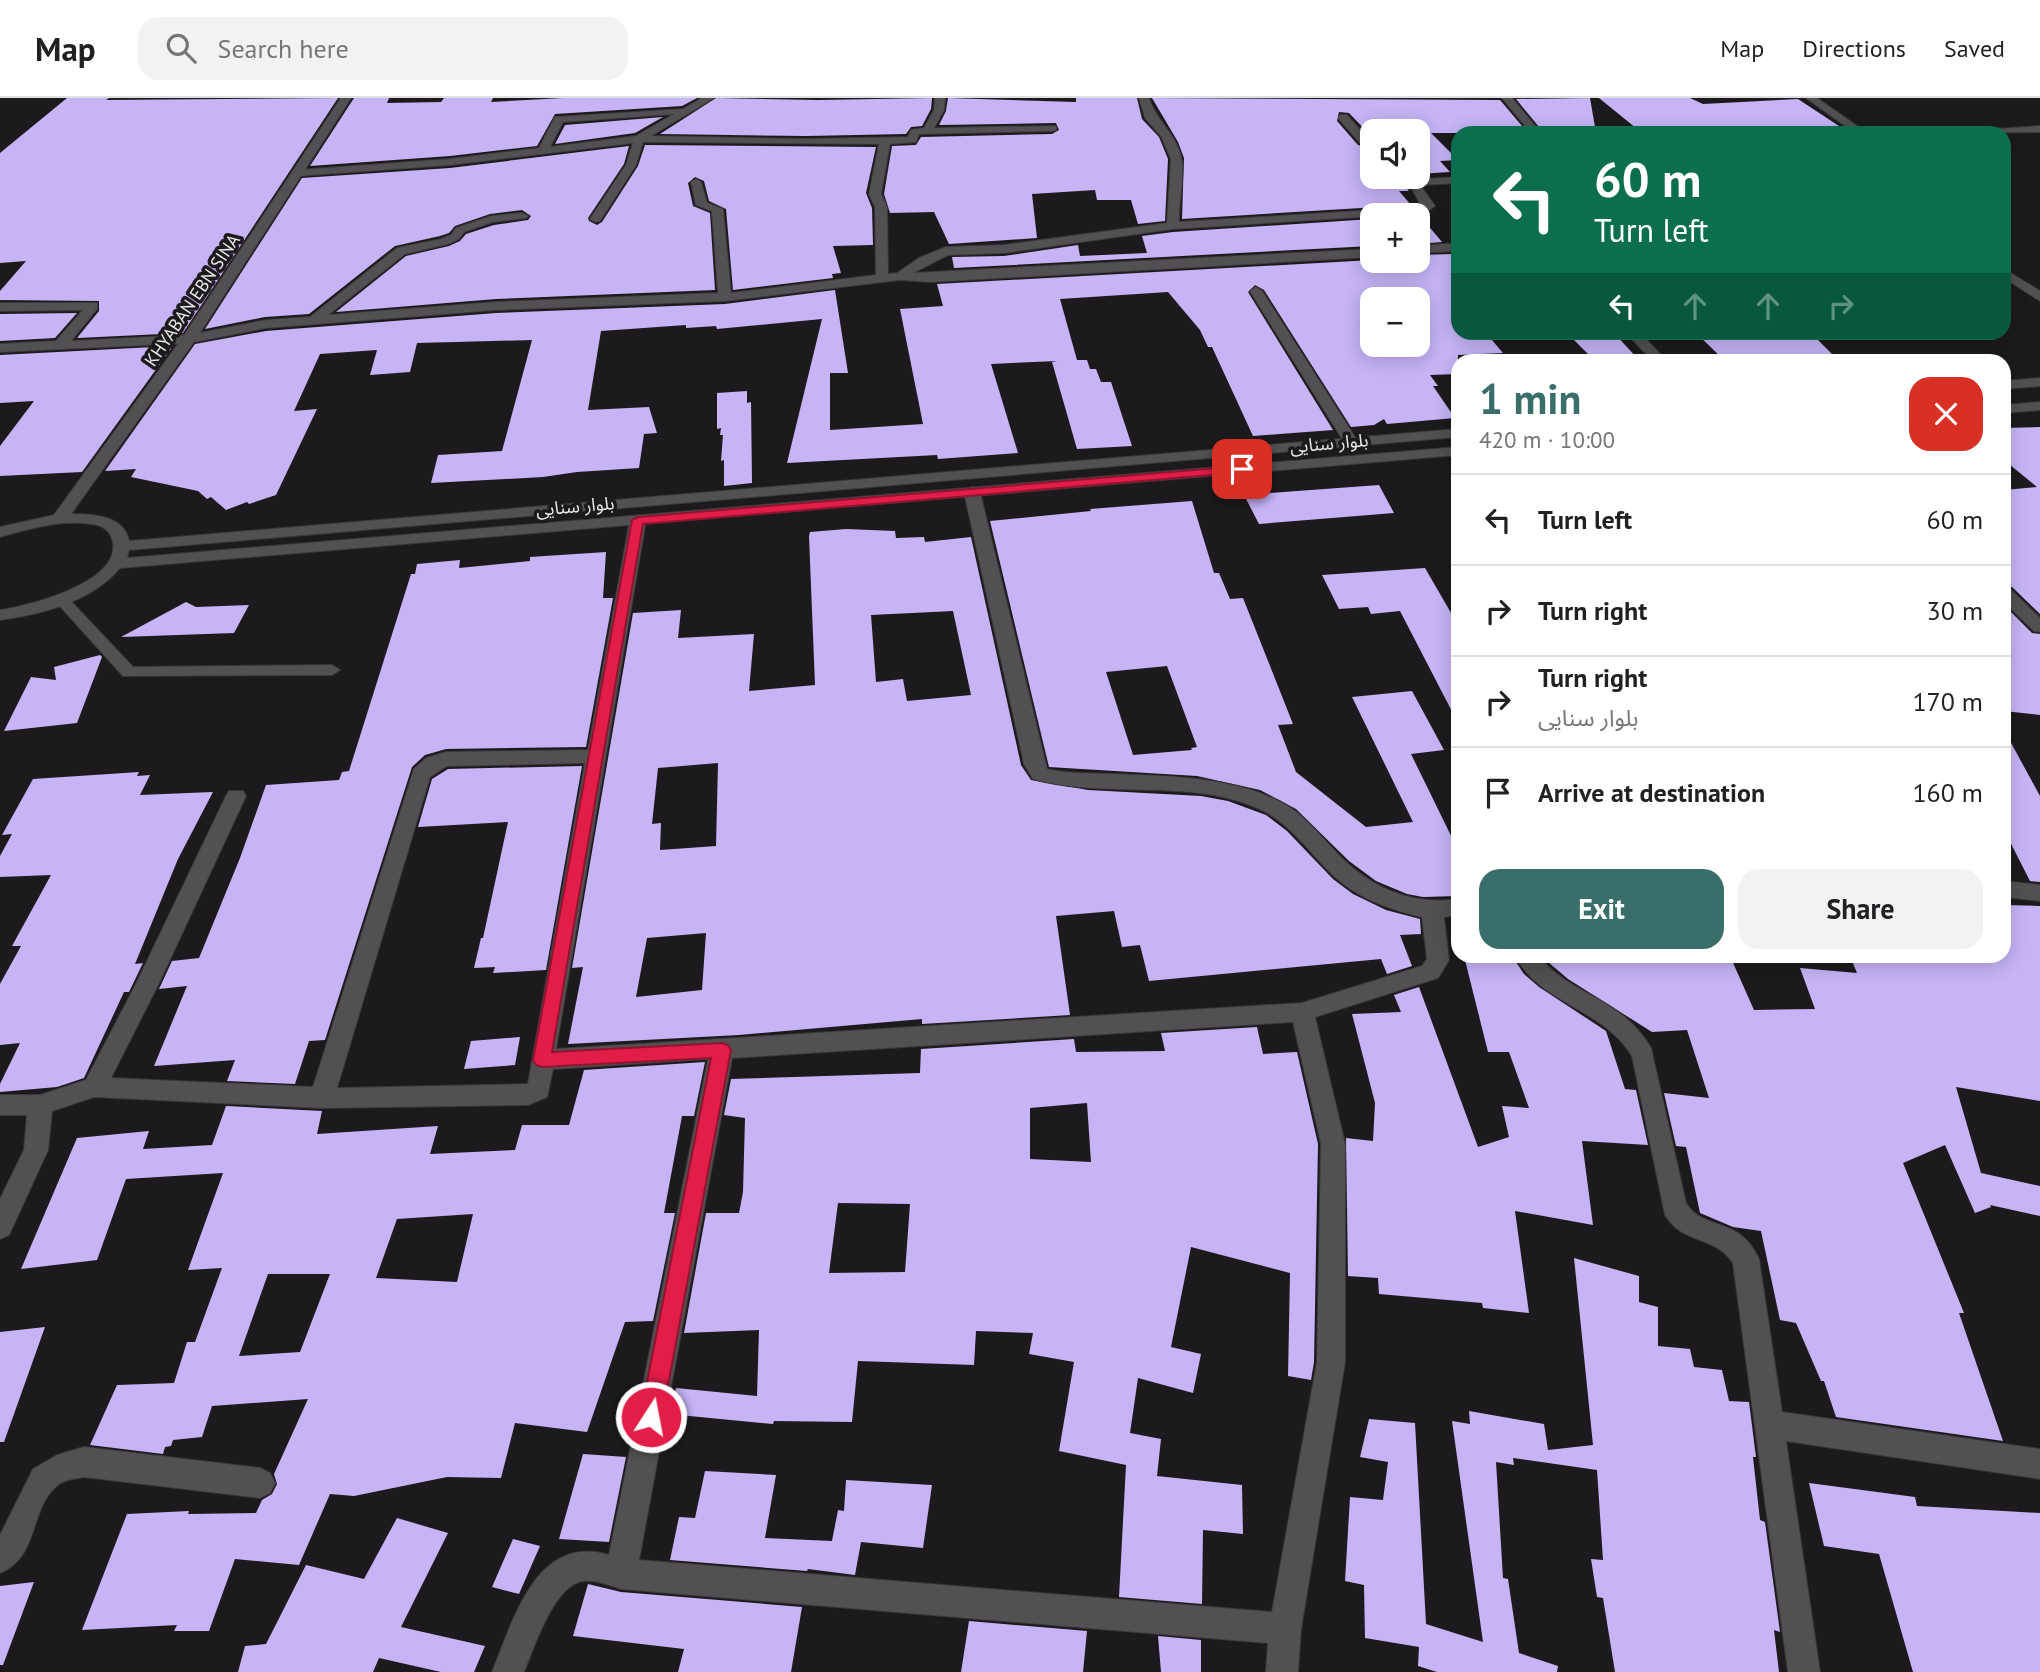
<!DOCTYPE html>
<html lang="en">
<head>
<meta charset="utf-8">
<style>
	body { margin:0; font-family:"PT Sans","Noto Sans Arabic",sans-serif; background:#f2f2f2; color:#202124; height:100vh; display:flex; flex-direction:column; font-size:26px; white-space:nowrap }
	* { box-sizing:border-box; margin:0 }
	p { font-size:23px; color:#757577 }
	.icon { flex:none; width:38px; height:38px; fill:none; stroke:currentColor; stroke-width:2; stroke-linecap:round; stroke-linejoin:round }
	.map { position:relative; flex:1; overflow:hidden }
	.panel { position:absolute; left:1451px; top:256px; width:560px; height:609px; display:flex; flex-direction:column; background:#fff; border-radius:21px; box-shadow:0 4px 18px #0003 }
	.panel>* { flex:none }
	.top-card { position:absolute; left:1451px; top:28px; width:560px; height:214px; border-radius:21px; box-shadow:0 4px 18px #0003; background:#0b6e4f; color:#fff; overflow:hidden }
	.buttons { position:absolute; left:1360px; top:21px; display:grid; gap:14px }
	.buttons a { display:grid; place-items:center; width:70px; height:70px; border-radius:14px; background:#fff; box-shadow:0 4px 18px #0003; font-size:35px }
	.pin { position:absolute; display:grid; place-items:center; width:60px; height:60px; color:#fff; margin:-30px; border-radius:14px; box-shadow:0 4px 10px #0006 }
	.me { position:absolute; width:77px; margin:-38px; rotate:11deg; stroke-linejoin:round; filter:drop-shadow(0 0 5px #0008) }
	.turn { display:flex; align-items:center; gap:24px; height:147px; padding:0 28px; font-size:32px }
	.turn .icon { width:91px; height:91px; stroke-width:2.5 }
	.turn b { display:block; font-size:49px; line-height:60px }
	.lanes { display:flex; align-items:center; height:66px; padding:0 28px; background:#0003; justify-content:center; gap:35px; direction:ltr }
	.lanes .off { opacity:.35 }
	.round { display:grid; place-items:center; flex:none; width:74px; height:74px; border-radius:21px; background:#f2f2f2 }
	.head { display:flex; align-items:center; justify-content:space-between; height:119px; padding:0 28px }
	h1 { font-size:42px; font-weight:600; line-height:52px; color:#3a6f69 }
	.button { display:flex; gap:14px; margin-top:auto; padding:14px 28px }
	.button a { flex:1; height:80px; border-radius:21px; background:#3a6f69; color:#fff; font-size:28px; font-weight:600; line-height:80px; text-align:center }
	.button a+a { background:#f2f2f2; color:#202124 }
	ul { padding:0; list-style:none }
	li { display:flex; align-items:center; gap:21px; height:91px; padding:0 28px; border-top:2px solid #e0e0e0 }
	li div { flex:1 }
	li b { display:block; font-size:26px }
	li em { font-style:normal }
	header { display:flex; align-items:center; gap:42px; box-sizing:border-box; height:98px; padding:0 35px; background:#fff; border-bottom:2px solid #e0e0e0 }
	header strong { font-size:33px }
	nav { display:flex; gap:38px; margin-inline-start:auto; font-size:24px }
	.search { width:490px; height:63px; background:#f2f2f2; display:flex; align-items:center; gap:18px; box-sizing:border-box; padding:0 24px; border-radius:21px; color:#757577; font-size:26px }
	.map>svg:first-child { display:block }
	.building { fill:#c6b4f7; fill-rule:evenodd }
	.lines { fill:none; stroke-linecap:round; stroke-linejoin:round }
	.lane-casing { stroke:#393739; stroke-width:2 }
	.street-casing { stroke:#393739; stroke-width:2 }
	.secondary-casing { stroke:#393739; stroke-width:2 }
	.lane { fill:#535053; fill-rule:evenodd }
	.street { fill:#535053; fill-rule:evenodd }
	.secondary { fill:#535053; fill-rule:evenodd }
	.route { fill:#e11d48; stroke:#92132f; stroke-width:2 }
	.labels { text-anchor:middle; dominant-baseline:central; stroke-width:7; stroke-linejoin:round; paint-order:stroke }
	.far-street-label { font-size:18px; fill:#e9e7e9; stroke:#1d1a1d }
</style>
</head>
<body>
<header>
<strong>Map</strong>
<div class="search"><svg class="icon" aria-label="search" viewBox="0 0 24 24"><circle cx="10" cy="10" r="6"/><path d="M15 15l6 6"/></svg>Search here</div>
<nav><a>Map</a><a>Directions</a><a>Saved</a></nav>
</header>
<div class="map">
<svg width="2040" height="1574" viewBox="0 0 2040 1574">
	<rect width="100%" height="100%" fill="#1d1a1d"/>
	<path class="building" d="M67,0H109L106,2L338,0L183,235L77,240L99,213V203L0,202V193L26,163L0,165V55Z
		M354,0H389L387,5L441,4L444,0H493L491,4L563,0H697L682,8L555,16L537,48L450,58L310,68Z
		M716,0L818,2L932,0L931,11L922,28L911,29L906,36L806,38L660,36Z
		M948,0L1076,4V0H1137L1142,21L1159,39L1168,61L1165,123L1138,126L1131,102H1097L1095,92L1032,96L1037,140L949,146L934,114L890,115L884,96L892,48L916,47L921,39L1052,36L1059,32L1056,25L939,27L946,13Z
		M1152,0L1500,2L1528,35H1431L1458,62L1440,63L1450,74L1418,76V33H1372V39L1349,15L1339,14L1337,23L1358,47L1372,50V79H1396L1409,93H1399L1411,107L1182,121L1184,60L1178,44Z
		M1590,0L1596,35H1544L1516,1Z
		M1599,0H1690L1703,6L1798,1L1842,30L1642,35Z
		M663,19L635,35L555,46L565,27Z
		M645,47L876,49L866,95L872,110L873,147L833,148L841,175L832,176L833,180L733,192L726,111L709,103L704,83L695,79L688,85L693,108L710,115L715,192L496,201L336,214L406,158L449,148L460,143L466,136L494,127L528,122L531,118L522,112L490,116L455,128L449,135L440,138L395,148L309,216L265,219L205,231L302,80L450,70L629,48L624,66L588,120L589,123L597,127L602,124L638,68Z
		M1418,118H1420L1442,144L1418,146Z
		M1372,121V148L954,170L952,159L1004,158L1078,147L1080,158L1147,155L1142,138L1173,134Z
		M1453,156L1458,162V197L1453,198L1458,203V234H1485L1503,255L1458,257V276L1430,277L1438,288H1433L1455,320L1387,326L1384,321L1374,327L1351,329L1264,192L1255,187L1248,194L1333,332L1253,338L1212,249H1208L1200,232L1168,194L1060,201L1077,262H1087L1090,271H1096L1101,284H1111L1132,348L1077,351L1052,264L1057,263L991,266L1018,355L938,361L937,357L787,365L822,221L717,231L716,228L686,230V227L601,233L588,312L649,309L657,335L644,336L639,370L577,374L543,379L431,385L438,357L502,353L532,242L417,245L410,274L370,277L377,252L320,256L294,313L317,311L276,397L249,406L247,404L226,412L211,399L207,401L198,393L131,379L136,371L105,373L195,246L266,233L496,215L725,206L835,192L848,275H830V332L923,326L900,211L943,208L937,186L1372,162L1418,163V157ZM1372,201H1418V247H1372Z
		M77,215L55,240L0,243V216Z
		M1574,234H1613L1639,262H1594L1570,238L1576,237Z
		M1695,234H1810L1838,262H1761L1758,259L1724,262Z
		M173,248L82,374L0,378V348L34,303L0,305V257Z
		M747,293V305L751,304L752,385L724,388V362L721,363L723,337H720L721,330L717,331V295Z
		M2040,329V516L2012,489L2004,488V392L2037,389L2004,362V330Z
		M1379,387L1394,415L1259,426L1244,397Z
		M1192,403L1214,475H1219L1230,501L1243,500L1293,626L1278,627L1296,674L1366,729L1413,724L1352,599L1412,593L1444,652L1411,656L1458,752V798L1423,799L1407,796L1376,783L1349,763L1296,711L1260,692L1197,678L1049,669L990,423L1091,413L1090,411ZM1167,568L1197,649L1191,650L1192,652L1133,657L1106,574Z
		M846,431L895,433L896,440L924,439L925,444L971,439L1021,667L1031,682L1088,692L1201,698L1228,703L1266,717L1287,733L1333,781L1353,796L1386,812L1420,821L1421,836L1400,837L1412,868L1387,876L1381,861L1149,883L1140,847L1122,849L1114,813L1056,818L1070,917L922,926V921L739,937L568,946L583,869L572,870L633,515L681,512L678,540L754,536L749,593L815,587L809,438L810,434ZM953,513L971,597L907,603L903,581L876,584L871,517ZM718,665L716,748L660,752L661,725L652,726L658,670ZM706,835L702,892L636,899L647,840Z
		M606,454L603,500H613L586,649L446,651L425,657L412,669L325,942L309,943L295,986L227,983L235,962L154,968L187,888L159,891L172,863L199,860L240,760L266,687L339,682L342,674L349,673L411,476H415L417,466L460,462L459,470L530,463V459Z
		M1425,470L1458,527V625L1400,513L1371,516L1368,509L1339,511L1322,477Z
		M186,504L196,509L249,507L234,535L121,539Z
		M2004,507L2032,535L2040,536V617L2004,613Z
		M100,557L102,559L77,625L4,633L31,579L56,582L54,569Z
		M2004,632L2040,698V784L2030,783L2004,732Z
		M582,668L546,872L493,875L495,869L474,870L481,840H483L508,724L418,729L432,681L448,671Z
		M139,674L137,678L150,677L140,697L213,694L178,761L135,866L143,865L129,894H124L84,980L57,989L0,994V986L20,945L0,947V886L21,848H12L51,777L0,779V758L12,736L2,737L33,681Z
		M2004,807L2040,808V1003L1956,989L1981,1075L2040,1088V1118L1990,1107L1991,1109L1975,1115L1945,1047L1903,1065L1964,1215H1959L2003,1343L1836,1319L1824,1283H1821L1796,1225L1780,1222L1761,1133L1733,1129L1700,1115L1686,1049L1676,1048L1664,995L1709,1000L1687,932L1652,934L1568,881L1541,858H1730L1754,912L1815,911L1800,870L1857,875L1850,858H2004Z
		M1464,858H1512L1524,876L1539,889L1606,933L1625,991L1636,992L1648,1047L1582,1043L1593,1127L1515,1113L1529,1215L1483,1210L1482,1205L1379,1196L1378,1180L1348,1178L1346,1040L1373,1043L1375,1005L1352,916L1401,914L1394,897L1419,889L1478,1049L1509,1039L1502,1008L1529,1010L1509,954H1488Z
		M1257,929L1263,956L1297,954L1318,1046L1314,1264L1311,1282L1288,1278L1290,1175L1191,1149L1171,1249L1201,1256L1193,1295L1138,1280L1130,1335L1161,1341L1157,1378L1242,1387L1243,1436L1203,1432L1202,1506L1119,1499L1126,1367L1059,1353L1074,1264L1029,1256L1033,1235L976,1233L974,1267L858,1263L852,1324L774,1323L773,1326L669,1316L676,1290L757,1298L759,1232L684,1235L706,1115H739L743,1094L745,1020L724,1017L731,981L920,975L921,951L1074,941L1076,954L1165,953L1161,935ZM1087,1005L1091,1064L1030,1061V1010ZM838,1105L910,1106L905,1174L829,1175Z
		M520,939L515,967L464,971L471,943Z
		M705,964L694,1018H682L664,1115H675L653,1223L625,1224L587,1334L515,1325L501,1380L447,1379L354,1398L330,1396L299,1467L235,1461L209,1533H174L177,1527L82,1532L127,1416L189,1413L188,1416L256,1415L262,1402L272,1396L277,1386L274,1376L308,1301L212,1308L202,1339L173,1342L171,1348L165,1349L163,1356L90,1347L117,1287L174,1285L187,1244H195L222,1170L188,1172L223,1075L126,1081L97,1162L21,1171L77,1040L149,1033L143,1051L212,1047L226,1008L322,1013L317,1036L438,1028L430,1056L515,1052L522,1027H569L584,972ZM473,1116L457,1184L376,1180L397,1121ZM268,1176H330L300,1254L239,1258Z
		M1574,1160L1639,1178V1204L1658,1209V1248L1690,1251L1694,1269L1722,1272L1729,1303L1749,1304L1756,1359H1753L1760,1422L1765,1424L1780,1534L1774,1532L1779,1574H1615L1603,1500L1597,1499L1591,1461L1603,1462L1597,1372L1513,1360L1514,1367L1496,1364L1503,1480L1508,1481L1519,1555L1558,1568L1557,1574H1437L1418,1568L1419,1549L1365,1540L1364,1487L1345,1483L1350,1399L1383,1402L1388,1364L1360,1359L1369,1321L1415,1325L1426,1526L1483,1544L1452,1323L1470,1326L1469,1313L1544,1326L1548,1352L1593,1347Z
		M45,1229L4,1344H0V1234Z
		M583,1356L626,1359L609,1444L559,1441Z
		M705,1373L776,1377L765,1440L832,1443L838,1412L844,1413L846,1382L932,1387L923,1450L861,1444L855,1477L808,1471L807,1473L670,1462L679,1419L695,1420Z
		M1809,1385L1915,1399L1917,1408L2040,1415V1574H1913L1879,1456L1824,1448Z
		M397,1420L448,1435L401,1529L485,1548L474,1574H441L379,1560L373,1574H238L245,1548L266,1546L306,1467L364,1481Z
		M513,1441L540,1448L519,1496L492,1489Z
		M34,1484L3,1567H0V1488Z
		M588,1486L621,1494L802,1509L791,1574H678L684,1551L573,1538Z
		M969,1523L1087,1533L1083,1574H961Z
		M1158,1538L1201,1542V1574H1161Z"/>
	<g class="lines">
		<defs>
			<path id="lane" d="M62,497L67,499L133,569L332,567L340,572L332,577L123,578L57,505L54,502L57,499Z"/>
			<path id="street" d="M702,0H714L651,38L806,41L908,39L911,32L924,30L934,12L935,0H945L944,12L934,30L1056,28V32L1052,33L919,36L916,44L890,46L881,96L887,109L888,176L897,175L919,160L946,149L1004,147L1167,125L1171,61L1161,38L1145,20L1139,0H1149C1156,22 1171,31 1179,52C1187,74 1178,101 1179,124L1422,109L1408,84L1409,82L1458,79V85L1420,87L1435,108L1425,115L1173,131L1004,155L948,157L913,175L1372,151V159L930,184L900,182L725,203L496,212L266,230L189,245L0,254V246L56,243L83,212L0,213V205H97V211L71,243L189,237L266,222L310,219L397,150L441,141L451,137L456,130L491,118L522,115L528,118L526,120L493,124L464,134L459,141L448,146L405,156L328,217L496,204L718,195L712,113L696,107L691,84L696,81L701,84L707,105L723,111L731,195L876,177L875,109L869,96L879,46L643,44L636,67L600,123L596,124L590,121L626,67L633,45L450,67L298,78L293,75L298,72L450,61L539,50L555,19L683,11ZM674,16L636,38L550,49L563,24Z
				M1502,0H1512L1541,35H1531Z
				M1806,0H1817L1867,35H1855Z
				M1339,17H1347L1368,41L1372,42V48L1360,45L1339,21Z
				M2040,28V34L1974,35L1979,32Z
				M1458,145V153L1418,155V148Z
				M2004,171L2040,193V203L2004,180Z
				M1256,189L1262,193L1358,344L1356,347H1346L1344,344L1250,193Z
				M1625,234H1639L1666,262H1652Z
				M972,389L980,394L1047,671C1067,676 1090,675 1111,676C1166,678 1228,678 1279,703C1301,714 1317,734 1334,752C1367,788 1409,808 1458,801V817L1444,819L1449,862L1438,880L1315,919L1345,1046V1264L1301,1531L1298,1574H1266L1268,1545L621,1491C609,1487 596,1482 583,1483C554,1487 534,1550 524,1574H492C513,1523 536,1435 609,1457L708,961L553,971L547,999L528,1007L322,1010L94,999L52,1013L48,1052L9,1137L0,1141V1101L24,1052L27,1017H0V997H40L86,982L137,884L226,698L229,693H243L246,698L159,885L111,980L313,989L414,671L426,660L446,654L588,652L630,422L638,417L646,422L556,951L1302,905L1422,868L1427,861L1422,819C1391,812 1359,801 1335,779C1309,755 1290,723 1255,709C1185,680 1105,701 1033,681L1024,666L964,394ZM585,665L528,986L337,990L430,679L447,668ZM1293,924L1321,1046L1317,1264L1272,1514L639,1462L732,960Z
				M2004,490L2010,491L2040,520V534L2034,533L2004,504Z
				M2004,783L2040,787V803L2004,799Z
				M1515,858H1538C1574,900 1620,898 1651,950L1686,1105C1704,1134 1739,1117 1759,1161L1782,1314L2040,1351V1381L1786,1343L1820,1574H1788L1733,1165C1715,1137 1683,1147 1665,1117L1632,958C1604,911 1541,906 1515,858Z
				M84,1349L260,1370L270,1375L275,1385L270,1395L260,1400L84,1379C75,1381 65,1381 58,1387C29,1409 40,1459 0,1475V1437L33,1371L57,1357Z"/>
			<path id="secondary" d="M341,0H351L196,241L71,416C92,416 124,417 129,443L1458,331V339L129,452L127,460L1458,349V357L120,470C91,504 42,516 0,522V512C29,508 119,485 113,445C111,433 103,427 91,426C60,421 29,431 0,439V429L54,417L183,239Z
				M2040,280V288L2004,291V283Z
				M2040,304V312L2004,315V307Z"/>
		</defs>
		<use href="#lane" class="lane-casing"/>
		<use href="#street" class="street-casing"/>
		<use href="#secondary" class="secondary-casing"/>
		<use href="#lane" class="lane"/>
		<use href="#street" class="street"/>
		<use href="#secondary" class="secondary"/>
	</g>
	<path class="route" d="M1242,368L1246,369V374L643,426L552,954L722,945L728,947L731,952L662,1319L659,1326L651,1329L643,1326L640,1319L711,960L542,969L536,967L533,962L632,422L638,419Z"/>
	<g class="labels">
		<g class="far-street-label">
			<text transform="translate(192 202) rotate(-56)">KHYABAN EBN SINA</text>
			<text transform="translate(1329 345) rotate(-5)">بلوار سنایی</text>
			<text transform="translate(575 408) rotate(-5)">بلوار سنایی</text>
		</g>
	</g>
</svg>
<div class="buttons">
<a><svg class="icon" aria-label="sound" viewBox="0 0 24 24"><path d="M4 9h4l5-4v14l-5-4H4zM17 9q2 3 0 6"/></svg></a>
<a>+</a>
<a>−</a>
</div>
<div class="pin" style="left:1242px;top:371px;background:#d93025"><svg class="icon" aria-label="arrive" viewBox="0 0 24 24"><path d="M6 21V4h12l-3 4 3 4H6"/></svg></div>
<svg class="me" style="left:651px;top:1319px" viewBox="-20 -20 40 40"><circle r="17" fill="#e11d48" stroke="#fff" stroke-width="3"/><path d="M0-11L8 9 0 5-8 9z" fill="#fff"/></svg>
<div class="top-card">
<div class="turn"><svg class="icon" aria-label="left" viewBox="0 0 24 24"><path d="M17 20v-9H6M10 6l-5 5 5 5"/></svg><div><b>60 m</b>Turn left</div></div>
<div class="lanes"><svg class="icon" aria-label="left" viewBox="0 0 24 24"><path d="M17 20v-9H6M10 6l-5 5 5 5"/></svg><svg class="icon off" aria-label="ahead" viewBox="0 0 24 24"><path d="M12 20V5M6 11l6-6 6 6"/></svg><svg class="icon off" aria-label="ahead" viewBox="0 0 24 24"><path d="M12 20V5M6 11l6-6 6 6"/></svg><svg class="icon off" aria-label="right" viewBox="0 0 24 24"><path d="M7 20v-9h11M14 6l5 5-5 5"/></svg></div>
</div>
<section class="panel">
<div class="head"><div><h1>1 min</h1><p>420 m · 10:00</p></div><a class="round" style="background:#d93025;color:#fff"><svg class="icon" aria-label="close" viewBox="0 0 24 24"><path d="M6 6l12 12M18 6L6 18"/></svg></a></div>
<ul>
<li><svg class="icon" aria-label="left" viewBox="0 0 24 24"><path d="M17 20v-9H6M10 6l-5 5 5 5"/></svg><div><b>Turn left</b></div><em>60 m</em></li>
<li><svg class="icon" aria-label="right" viewBox="0 0 24 24"><path d="M7 20v-9h11M14 6l5 5-5 5"/></svg><div><b>Turn right</b></div><em>30 m</em></li>
<li><svg class="icon" aria-label="right" viewBox="0 0 24 24"><path d="M7 20v-9h11M14 6l5 5-5 5"/></svg><div><b>Turn right</b><p>بلوار سنایی</p></div><em>170 m</em></li>
<li><svg class="icon" aria-label="arrive" viewBox="0 0 24 24"><path d="M6 21V4h12l-3 4 3 4H6"/></svg><div><b>Arrive at destination</b></div><em>160 m</em></li>
</ul>
<div class="button"><a>Exit</a><a>Share</a></div>
</section>
</div>
</body>
</html>
